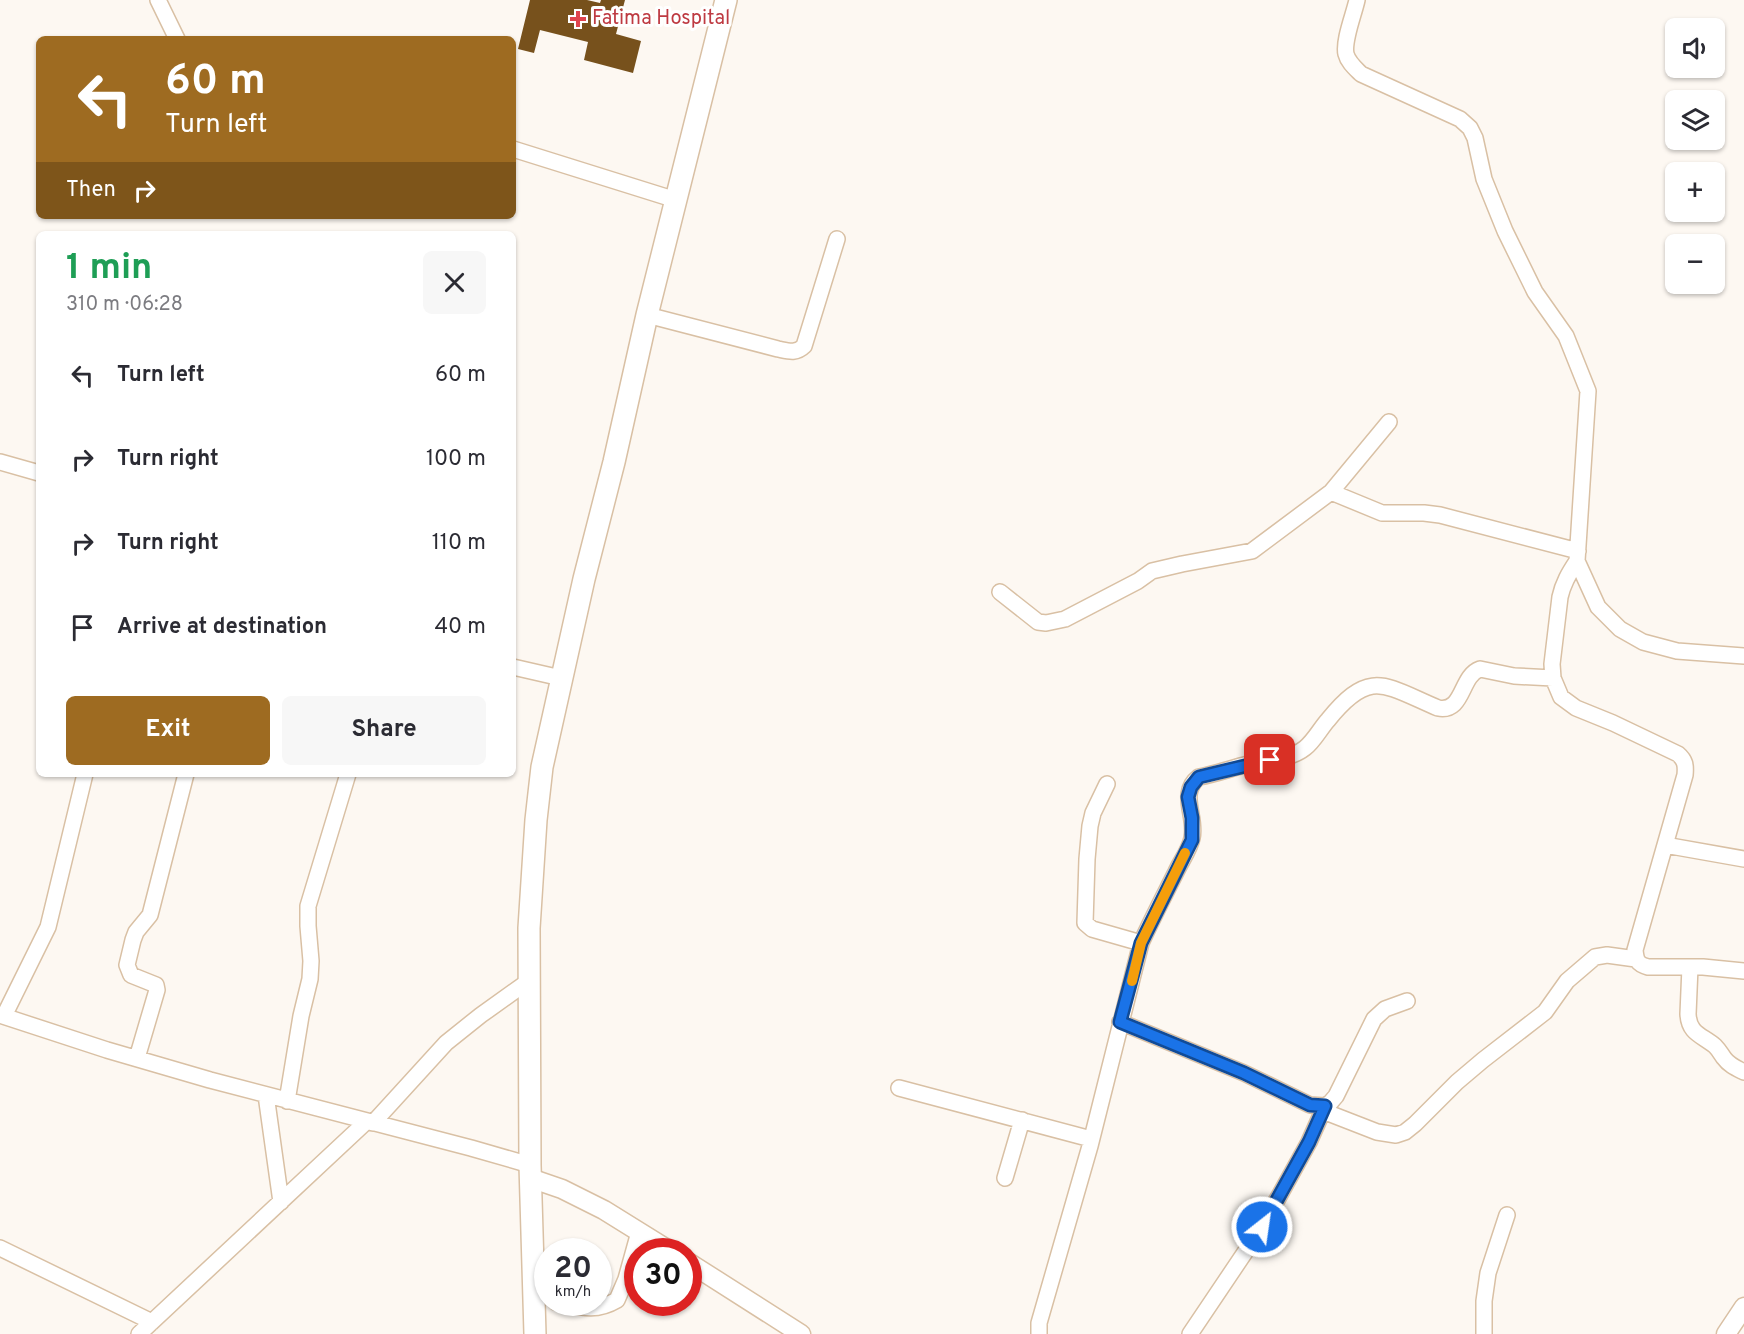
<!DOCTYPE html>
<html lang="en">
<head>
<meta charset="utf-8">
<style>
	body { margin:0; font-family:Overpass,sans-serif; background:#f7f7f7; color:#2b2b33; height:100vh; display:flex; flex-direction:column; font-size:22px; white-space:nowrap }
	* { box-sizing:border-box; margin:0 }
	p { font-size:20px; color:#7c7c81 }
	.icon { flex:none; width:33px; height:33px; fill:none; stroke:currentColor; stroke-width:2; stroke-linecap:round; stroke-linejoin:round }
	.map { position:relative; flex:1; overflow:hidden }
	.sheet { position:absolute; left:36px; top:231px; width:480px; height:546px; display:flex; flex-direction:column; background:#fff; border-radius:9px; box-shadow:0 2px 4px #0004 }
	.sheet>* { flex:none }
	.top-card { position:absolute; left:36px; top:36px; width:480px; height:183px; border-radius:9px; box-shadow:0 2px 4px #0004; background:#9e6b21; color:#fff; overflow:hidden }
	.fabs { position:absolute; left:1665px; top:18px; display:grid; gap:12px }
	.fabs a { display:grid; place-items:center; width:60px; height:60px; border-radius:9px; background:#fff; box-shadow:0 2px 4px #0004; font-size:30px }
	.speed { position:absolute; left:534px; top:1238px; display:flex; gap:12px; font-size:30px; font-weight:700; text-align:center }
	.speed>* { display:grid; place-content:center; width:78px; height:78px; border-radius:50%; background:#fff; box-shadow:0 2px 4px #0004; line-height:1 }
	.speed small { font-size:15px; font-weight:400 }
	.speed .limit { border:9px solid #d22; background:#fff; color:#111 }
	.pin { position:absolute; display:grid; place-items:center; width:51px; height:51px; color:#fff; margin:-26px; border-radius:12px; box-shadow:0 3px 9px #0006 }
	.me { position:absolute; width:66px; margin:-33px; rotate:30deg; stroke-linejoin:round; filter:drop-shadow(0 0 4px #0008) }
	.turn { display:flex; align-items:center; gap:21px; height:126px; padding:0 30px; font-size:27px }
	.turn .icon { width:78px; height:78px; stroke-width:2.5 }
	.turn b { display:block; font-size:42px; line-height:51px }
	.then { display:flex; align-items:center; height:57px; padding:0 30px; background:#0003; gap:12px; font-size:22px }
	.round { display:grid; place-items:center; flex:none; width:63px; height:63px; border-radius:9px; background:#f7f7f7 }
	.summary { display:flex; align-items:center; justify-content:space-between; height:102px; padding:0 30px }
	h1 { font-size:36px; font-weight:700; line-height:45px; color:#1e9e55 }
	.primary-button { display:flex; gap:12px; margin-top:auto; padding:12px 30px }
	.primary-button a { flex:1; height:69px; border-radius:9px; background:#9e6b21; color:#fff; font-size:24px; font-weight:700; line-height:69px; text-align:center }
	.primary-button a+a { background:#f7f7f7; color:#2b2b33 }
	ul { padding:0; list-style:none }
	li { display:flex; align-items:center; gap:18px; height:84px; padding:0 30px }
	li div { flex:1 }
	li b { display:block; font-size:22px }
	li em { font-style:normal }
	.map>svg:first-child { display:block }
	.building { fill:#77511c }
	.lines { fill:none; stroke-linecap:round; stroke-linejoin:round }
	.minor-casing { stroke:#d9c0a4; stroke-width:18 }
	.tertiary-casing { stroke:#d9c0a4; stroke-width:21 }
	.secondary-casing { stroke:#d9c0a4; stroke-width:24 }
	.minor { stroke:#fff; stroke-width:15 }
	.tertiary { stroke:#fff; stroke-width:18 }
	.secondary { stroke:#fff; stroke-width:21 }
	.route-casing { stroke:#114b97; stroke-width:15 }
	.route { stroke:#1a73e8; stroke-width:10 }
	.slow { stroke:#f59e0b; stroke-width:10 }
	.health-dot { fill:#e0444e; stroke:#fff; stroke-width:2 }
	.labels { text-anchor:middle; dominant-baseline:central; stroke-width:6; stroke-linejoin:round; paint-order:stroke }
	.health-label { font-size:20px; fill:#be3a42; stroke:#fff; text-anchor:start }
</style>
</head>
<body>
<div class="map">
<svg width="1744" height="1334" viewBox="0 0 1744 1334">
	<rect width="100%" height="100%" fill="#fdf8f2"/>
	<path class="building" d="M530,0H587L600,3L601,0H625L616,34L641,41L633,73L584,60L588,42L540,30L534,53L518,49Z"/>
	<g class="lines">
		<defs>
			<path id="minor" d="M158,0L177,39
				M1357,0C1354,14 1343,41 1346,54C1348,62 1355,68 1361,74L1460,119L1470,128L1475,138L1484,179L1505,231L1535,292L1566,336L1588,391L1577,561L1598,607L1620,629L1643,642L1677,651L1744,656
				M513,149L676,200
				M647,315L778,349C788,351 796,354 804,346L837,239
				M0,462L39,473
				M1331,492L1389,422
				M1577,561C1569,573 1563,583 1560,597L1552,664L1553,678L1561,697L1576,708L1613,723L1678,754C1685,760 1686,765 1685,775L1635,950C1636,960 1637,964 1648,967H1703L1744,971
				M1000,592L1038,622L1046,623L1065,619L1138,581L1152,571L1182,564L1252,551L1331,492L1382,513H1424L1440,515L1578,551
				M513,667L561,678
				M1665,845L1744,859
				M1141,943C1152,919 1164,896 1176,872C1181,861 1190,849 1192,838C1197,817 1178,793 1199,777C1216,774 1232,768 1248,764C1266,760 1290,760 1305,748C1314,741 1320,729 1328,720C1370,668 1384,685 1438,708C1464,713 1460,676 1480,669L1514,676L1553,678
				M1690,967L1688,1014C1689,1034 1702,1035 1715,1046C1719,1050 1721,1054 1724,1058C1729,1065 1736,1068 1744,1072
				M0,1015L107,1050L210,1080L471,1148L530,1165
				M4,1016L48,927L85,774
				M1120,1022L1244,1073L1310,1105L1325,1106L1330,1103L1336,1096L1374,1019L1385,1009L1407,1001
				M137,1058L157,990L156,985L131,975L127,965L133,940L136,932L150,915L186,774
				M899,1088L1091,1139
				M266,1095L281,1202
				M287,1101L301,1016L310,979L311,961L308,926V906L348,774
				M1323,1111L1377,1132L1396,1135L1405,1132L1415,1124L1457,1082L1483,1060L1545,1012L1567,981L1595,957L1607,955L1636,959
				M373,1123L446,1043L481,1015L530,980
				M1005,1178L1022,1120
				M0,1248L152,1322
				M556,1302C580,1307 595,1313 617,1300L626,1279L639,1232
				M139,1334L366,1122
				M1039,1334V1323L1090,1146L1141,943L1092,929L1085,923L1087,859L1090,826L1093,813L1107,784
				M1190,1334L1262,1227L1309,1142L1325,1106
				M1484,1334V1301L1488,1273L1507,1215"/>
			<path id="tertiary" d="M530,1178L562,1189L604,1210L670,1251
				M688,1262L801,1334
				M1726,1334L1744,1307"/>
			<path id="secondary" d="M535,1334L530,1165L529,928L536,820L542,767L584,579L614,462L647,315L726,0"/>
		</defs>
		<use href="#minor" class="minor-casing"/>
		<use href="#tertiary" class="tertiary-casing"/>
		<use href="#secondary" class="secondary-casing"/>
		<use href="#minor" class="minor"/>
		<use href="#tertiary" class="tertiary"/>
		<use href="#secondary" class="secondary"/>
	</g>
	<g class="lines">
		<defs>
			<path id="route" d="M1262,1227L1309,1142L1325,1106L1310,1105L1244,1073L1120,1022L1141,943L1192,840V818L1188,797L1191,787L1199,777L1270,760"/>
		</defs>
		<use href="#route" class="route-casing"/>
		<use href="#route" class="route"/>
		<path class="slow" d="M1132,981L1141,943L1185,853"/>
	</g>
	<path class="health-dot" d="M575 10h6v6h6v6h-6v6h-6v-6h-6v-6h6z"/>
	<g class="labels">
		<g class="health-label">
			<text x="592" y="19">Fatima Hospital</text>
		</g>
	</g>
</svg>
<div class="fabs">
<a><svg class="icon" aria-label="sound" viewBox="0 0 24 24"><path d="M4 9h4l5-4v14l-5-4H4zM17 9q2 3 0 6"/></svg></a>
<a><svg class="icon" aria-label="layers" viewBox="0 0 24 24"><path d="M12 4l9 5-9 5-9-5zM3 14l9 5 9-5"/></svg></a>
<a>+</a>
<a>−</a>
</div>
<div class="speed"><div>20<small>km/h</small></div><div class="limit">30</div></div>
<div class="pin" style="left:1270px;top:760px;background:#d93025"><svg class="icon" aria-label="arrive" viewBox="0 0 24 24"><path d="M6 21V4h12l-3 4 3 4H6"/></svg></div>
<svg class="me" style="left:1262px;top:1227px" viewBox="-20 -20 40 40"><circle r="17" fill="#1a73e8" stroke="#fff" stroke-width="3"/><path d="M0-11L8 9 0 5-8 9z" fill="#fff"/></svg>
<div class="top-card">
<div class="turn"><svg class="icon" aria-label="left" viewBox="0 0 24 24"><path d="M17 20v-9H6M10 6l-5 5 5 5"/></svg><div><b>60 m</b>Turn left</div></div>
<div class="then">Then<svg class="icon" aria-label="right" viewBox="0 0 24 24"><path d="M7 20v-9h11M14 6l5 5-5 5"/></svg></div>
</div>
<section class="sheet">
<div class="summary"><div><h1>1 min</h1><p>310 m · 06:28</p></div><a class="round"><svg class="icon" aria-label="close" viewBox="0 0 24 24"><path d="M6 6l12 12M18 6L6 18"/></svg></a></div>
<ul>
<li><svg class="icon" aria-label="left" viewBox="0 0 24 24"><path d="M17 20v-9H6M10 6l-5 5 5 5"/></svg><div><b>Turn left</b></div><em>60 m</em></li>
<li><svg class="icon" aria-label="right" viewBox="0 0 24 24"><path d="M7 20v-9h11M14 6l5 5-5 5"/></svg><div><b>Turn right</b></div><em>100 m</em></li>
<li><svg class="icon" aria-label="right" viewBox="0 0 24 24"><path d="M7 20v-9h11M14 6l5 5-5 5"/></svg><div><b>Turn right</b></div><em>110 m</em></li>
<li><svg class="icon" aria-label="arrive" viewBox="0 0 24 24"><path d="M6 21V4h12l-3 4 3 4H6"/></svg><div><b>Arrive at destination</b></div><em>40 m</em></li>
</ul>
<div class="primary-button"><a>Exit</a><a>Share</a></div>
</section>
</div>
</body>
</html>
